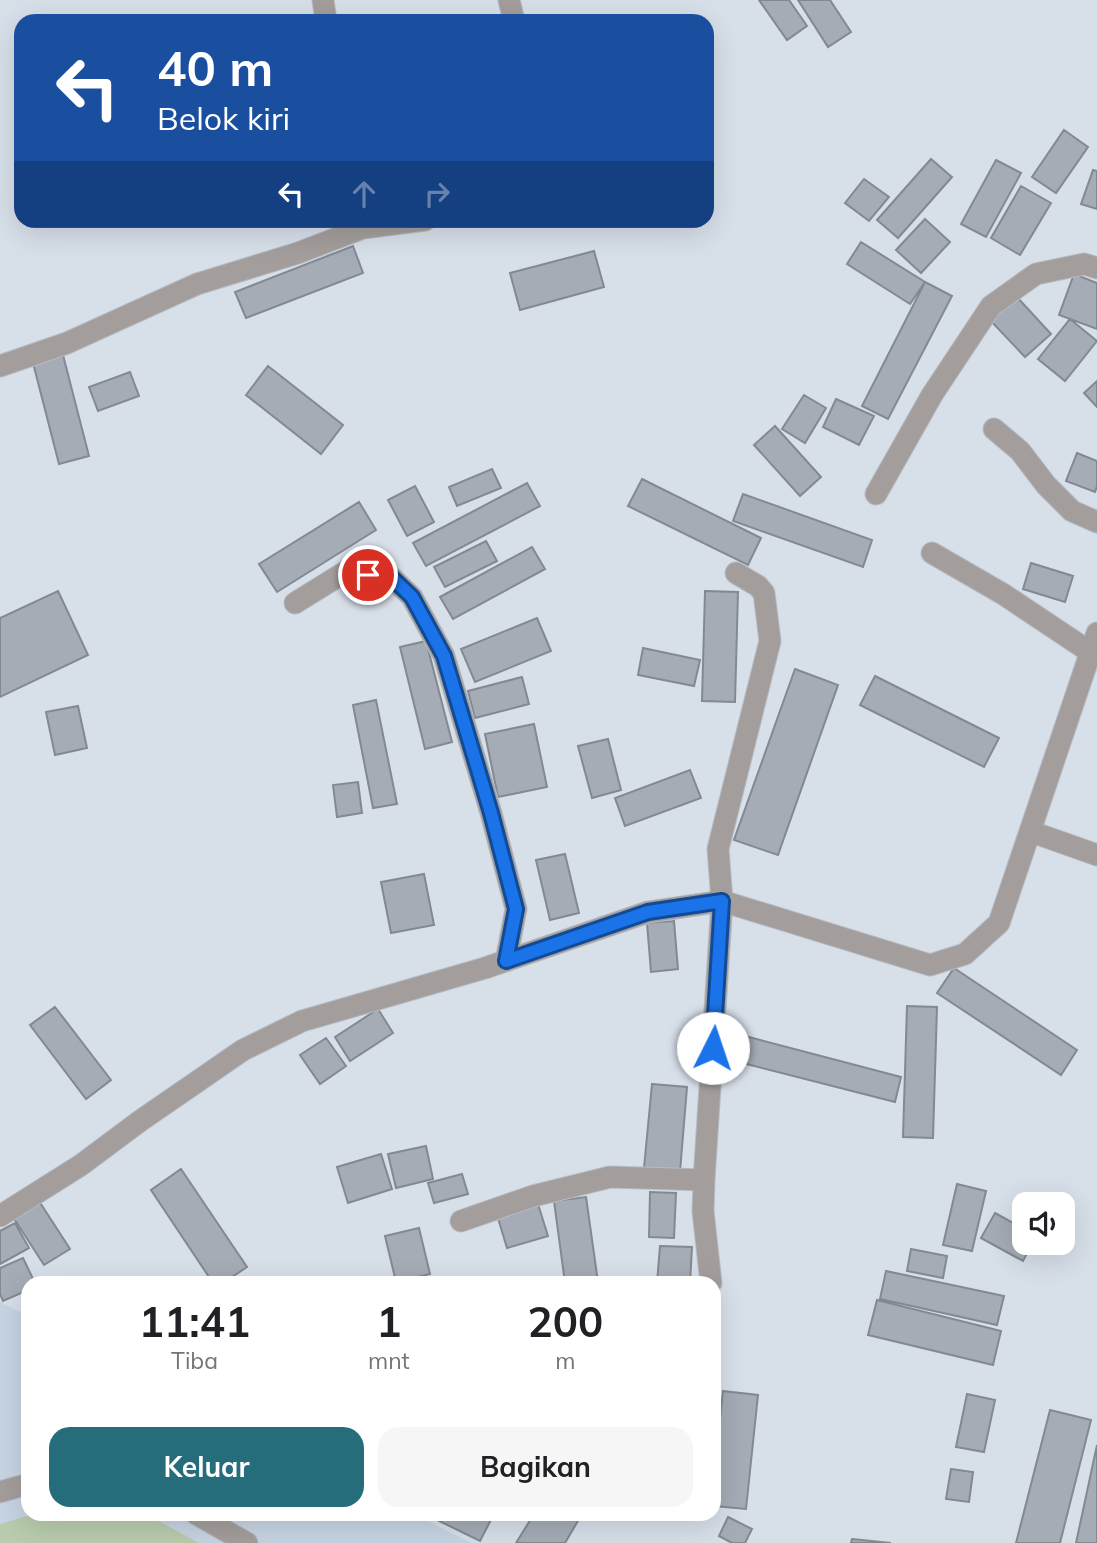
<!DOCTYPE html>
<html lang="id">
<head>
<meta charset="utf-8">
<style>
	body { margin:0; font-family:Mulish,sans-serif; background:#f6f6f6; color:#202124; height:100vh; display:flex; flex-direction:column; font-size:26px; white-space:nowrap }
	* { box-sizing:border-box; margin:0 }
	p { font-size:23px; color:#757577 }
	.icon { flex:none; width:38px; height:38px; fill:none; stroke:currentColor; stroke-width:2; stroke-linecap:round; stroke-linejoin:round }
	.map { position:relative; flex:1; overflow:hidden }
	.drawer { position:absolute; left:21px; top:1276px; width:700px; height:245px; display:flex; flex-direction:column; background:#fff; border-radius:21px; box-shadow:0 7px 28px #0002 }
	.drawer>* { flex:none }
	.hud { position:absolute; left:14px; top:14px; width:700px; height:214px; border-radius:21px; box-shadow:0 7px 28px #0002; background:#1a4fa0; color:#fff; overflow:hidden }
	.tools { position:absolute; left:1012px; top:1192px; display:grid; gap:14px }
	.tools a { display:grid; place-items:center; width:63px; height:63px; border-radius:14px; background:#fff; box-shadow:0 7px 28px #0002; font-size:35px }
	.pin { position:absolute; display:grid; place-items:center; width:60px; height:60px; color:#fff; margin:-30px; border:4px solid #fff; border-radius:50%; box-shadow:0 2px 7px #0007 }
	.me { position:absolute; width:77px; margin:-38px; rotate:4deg; stroke-linejoin:round; filter:drop-shadow(0 0 5px #0008) }
	.turn { display:flex; align-items:center; gap:24px; height:147px; padding:0 28px; font-size:32px }
	.turn .icon { width:91px; height:91px; stroke-width:2.5 }
	.turn b { display:block; font-size:49px; line-height:60px }
	.lanes { display:flex; align-items:center; height:66px; padding:0 28px; background:#0003; justify-content:center; gap:35px; direction:ltr }
	.lanes .off { opacity:.35 }
	.eta { display:flex; justify-content:space-evenly; align-items:center; height:119px; text-align:center }
	.eta b { font-size:42px; font-weight:700; line-height:49px }
	.cta { display:flex; gap:14px; margin-top:auto; padding:14px 28px }
	.cta a { flex:1; height:80px; border-radius:21px; background:#256d7a; color:#fff; font-size:28px; font-weight:700; line-height:80px; text-align:center }
	.cta a+a { background:#f6f6f6; color:#202124 }
	.map>svg:first-child { display:block }
	.built { fill:#c7d4e3 }
	.green { fill:#b9ccad }
	.building { fill:#a5acb5; stroke:#828992; stroke-width:2 }
	.lines { fill:none; stroke-linecap:round; stroke-linejoin:round }
	.minor-casing { stroke:#b5bcc5; stroke-width:23 }
	.minor { stroke:#a39e9c; stroke-width:21 }
	.route-casing { stroke:#114b97; stroke-width:18 }
	.route { stroke:#1a73e8; stroke-width:12 }
</style>
</head>
<body>
<div class="map">
<svg width="1097" height="1543" viewBox="0 0 1097 1543">
	<rect width="100%" height="100%" fill="#d7dfe9"/>
	<path class="built" d="M0,1302L28,1316V1514H414L471,1543H0Z"/>
	<path class="green" d="M34,1514H146L199,1543H0V1524Z"/>
	<path class="building" d="M759,0H789L807,26L787,40Z
		M798,0H830L851,32L828,47Z
		M1064,130L1088,147L1056,193L1032,177Z
		M931,159L952,177L898,238L877,220Z
		M996,160L1021,173L986,237L961,224Z
		M1093,170L1097,171V209L1081,204Z
		M864,179L889,197L869,221L845,203Z
		M1021,186L1051,203L1020,255L991,238Z
		M925,219L950,242L921,273L896,250Z
		M861,242L925,282L910,304L847,264Z
		M353,246L363,273L246,318L235,292Z
		M594,251L604,287L520,310L510,273Z
		M1074,274L1097,283V329L1059,315Z
		M925,282L952,296L888,419L862,406Z
		M1016,296L1051,334L1025,357L990,320Z
		M1070,319L1097,341L1065,381L1038,359Z
		M63,355L89,456L59,464L33,363Z
		M268,366L343,425L321,454L246,395Z
		M130,372L139,396L98,411L89,387Z
		M1097,381V407L1084,393Z
		M804,395L826,408L805,443L782,429Z
		M836,399L874,416L859,445L823,427Z
		M775,426L821,477L800,496L754,445Z
		M1077,453L1097,461V486L1095,492L1066,481Z
		M492,469L501,488L457,506L449,487Z
		M642,479L761,538L748,565L628,506Z
		M527,483L540,506L426,566L413,543Z
		M415,486L434,522L407,536L388,500Z
		M743,494L872,540L863,567L733,521Z
		M359,502L376,530L277,592L259,564Z
		M486,541L497,561L445,587L434,567Z
		M532,547L545,569L453,619L440,597Z
		M1031,563L1073,576L1065,602L1023,589Z
		M58,591L88,655L0,697V618Z
		M705,591L738,592L735,702L702,701Z
		M537,618L551,651L475,682L461,649Z
		M426,641L452,742L425,749L400,647Z
		M643,648L700,660L694,686L638,675Z
		M795,669L838,685L778,855L734,840Z
		M875,676L999,738L984,767L860,705Z
		M522,677L529,704L475,718L468,691Z
		M376,700L397,804L373,808L353,705Z
		M78,706L87,748L55,755L46,712Z
		M534,724L547,787L498,797L485,734Z
		M608,739L621,790L592,798L578,746Z
		M690,770L701,798L625,826L615,798Z
		M358,782L362,813L337,817L333,785Z
		M565,854L579,913L550,920L536,860Z
		M424,874L434,925L391,933L381,882Z
		M674,921L678,969L651,972L647,923Z
		M954,968L1077,1050L1061,1075L937,993Z
		M907,1006L937,1007L933,1138L903,1137Z
		M55,1007L111,1080L86,1099L30,1025Z
		M378,1009L393,1033L350,1061L335,1037Z
		M730,1032L901,1077L895,1102L723,1058Z
		M326,1038L346,1066L320,1084L300,1055Z
		M652,1084L687,1087L680,1172L644,1168Z
		M426,1146L433,1179L396,1188L388,1154Z
		M381,1154L392,1189L348,1203L337,1167Z
		M181,1169L247,1267L223,1283H213L151,1190Z
		M462,1174L468,1194L434,1203L428,1183Z
		M957,1184L986,1191L972,1251L943,1245Z
		M650,1192L676,1193L674,1238L649,1237Z
		M586,1197L598,1282L565,1283L554,1201Z
		M39,1201L70,1249L44,1265L13,1217Z
		M538,1204L548,1236L507,1248L497,1215Z
		M995,1213L1024,1229V1242H1033L1023,1261L981,1238Z
		M15,1223L29,1248L0,1264V1231Z
		M419,1228L430,1274L396,1282L385,1236Z
		M660,1246L692,1247L690,1283H657Z
		M911,1249L947,1256L943,1278L907,1271Z
		M23,1258L35,1283H28V1290L3,1301L0,1294V1268Z
		M886,1271L1004,1296L997,1325L880,1299Z
		M877,1300L1001,1331L993,1365L868,1335Z
		M723,1391L758,1395L746,1509L714,1506V1475Z
		M967,1394L995,1400L984,1452L956,1447Z
		M1050,1410L1091,1420L1060,1543H1016Z
		M1097,1445V1543H1076Z
		M951,1469L973,1472L969,1502L946,1499Z
		M425,1514H494L480,1541Z
		M534,1514H582L565,1543H516Z
		M728,1517L752,1529L745,1543H732L719,1536Z
		M852,1539L891,1543H851Z"/>
	<g class="lines">
		<defs>
			<path id="minor" d="M323,0L326,21
				M509,0L514,21
				M0,366L67,343L197,284L298,253L363,228L425,220
				M994,429L1020,451L1046,485L1072,511L1097,522
				M876,494L932,395L991,306L1036,274L1084,264L1097,268
				M932,553L1003,594L1090,652
				M295,603L345,572L391,577L412,597L444,656L491,813L516,909L506,961
				M1032,832L1097,855
				M0,1216L81,1165L140,1121L243,1050L302,1021L485,968L648,912L722,901L930,965L965,954L999,923L1097,633
				M461,1221L533,1196L610,1177L704,1180
				M711,1283L703,1211L704,1180L722,901L718,849L770,641L764,593L758,586L736,573
				M0,1492L28,1484
				M196,1514L247,1543"/>
		</defs>
		<use href="#minor" class="minor-casing"/>
		<use href="#minor" class="minor"/>
	</g>
	<g class="lines">
		<defs>
			<path id="route" d="M368,575L391,577L412,597L444,656L491,813L516,909L506,961L648,912L722,901L713,1048"/>
		</defs>
		<use href="#route" class="route-casing"/>
		<use href="#route" class="route"/>
	</g>
</svg>
<div class="tools">
<a><svg class="icon" aria-label="sound" viewBox="0 0 24 24"><path d="M4 9h4l5-4v14l-5-4H4zM17 9q2 3 0 6"/></svg></a>
</div>
<div class="pin" style="left:368px;top:575px;background:#d93025"><svg class="icon" aria-label="arrive" viewBox="0 0 24 24"><path d="M6 21V4h12l-3 4 3 4H6"/></svg></div>
<svg class="me" style="left:713px;top:1048px" viewBox="-20 -20 40 40"><circle r="19" fill="#fff"/><path d="M0-13L10 11 0 6-10 11z" fill="#1a73e8"/></svg>
<div class="hud">
<div class="turn"><svg class="icon" aria-label="left" viewBox="0 0 24 24"><path d="M17 20v-9H6M10 6l-5 5 5 5"/></svg><div><b>40 m</b>Belok kiri</div></div>
<div class="lanes"><svg class="icon" aria-label="left" viewBox="0 0 24 24"><path d="M17 20v-9H6M10 6l-5 5 5 5"/></svg><svg class="icon off" aria-label="ahead" viewBox="0 0 24 24"><path d="M12 20V5M6 11l6-6 6 6"/></svg><svg class="icon off" aria-label="right" viewBox="0 0 24 24"><path d="M7 20v-9h11M14 6l5 5-5 5"/></svg></div>
</div>
<section class="drawer">
<div class="eta">
<div><b>11:41</b><p>Tiba</p></div>
<div><b>1</b><p>mnt</p></div>
<div><b>200</b><p>m</p></div>
</div>
<div class="cta"><a>Keluar</a><a>Bagikan</a></div>
</section>
</div>
</body>
</html>
